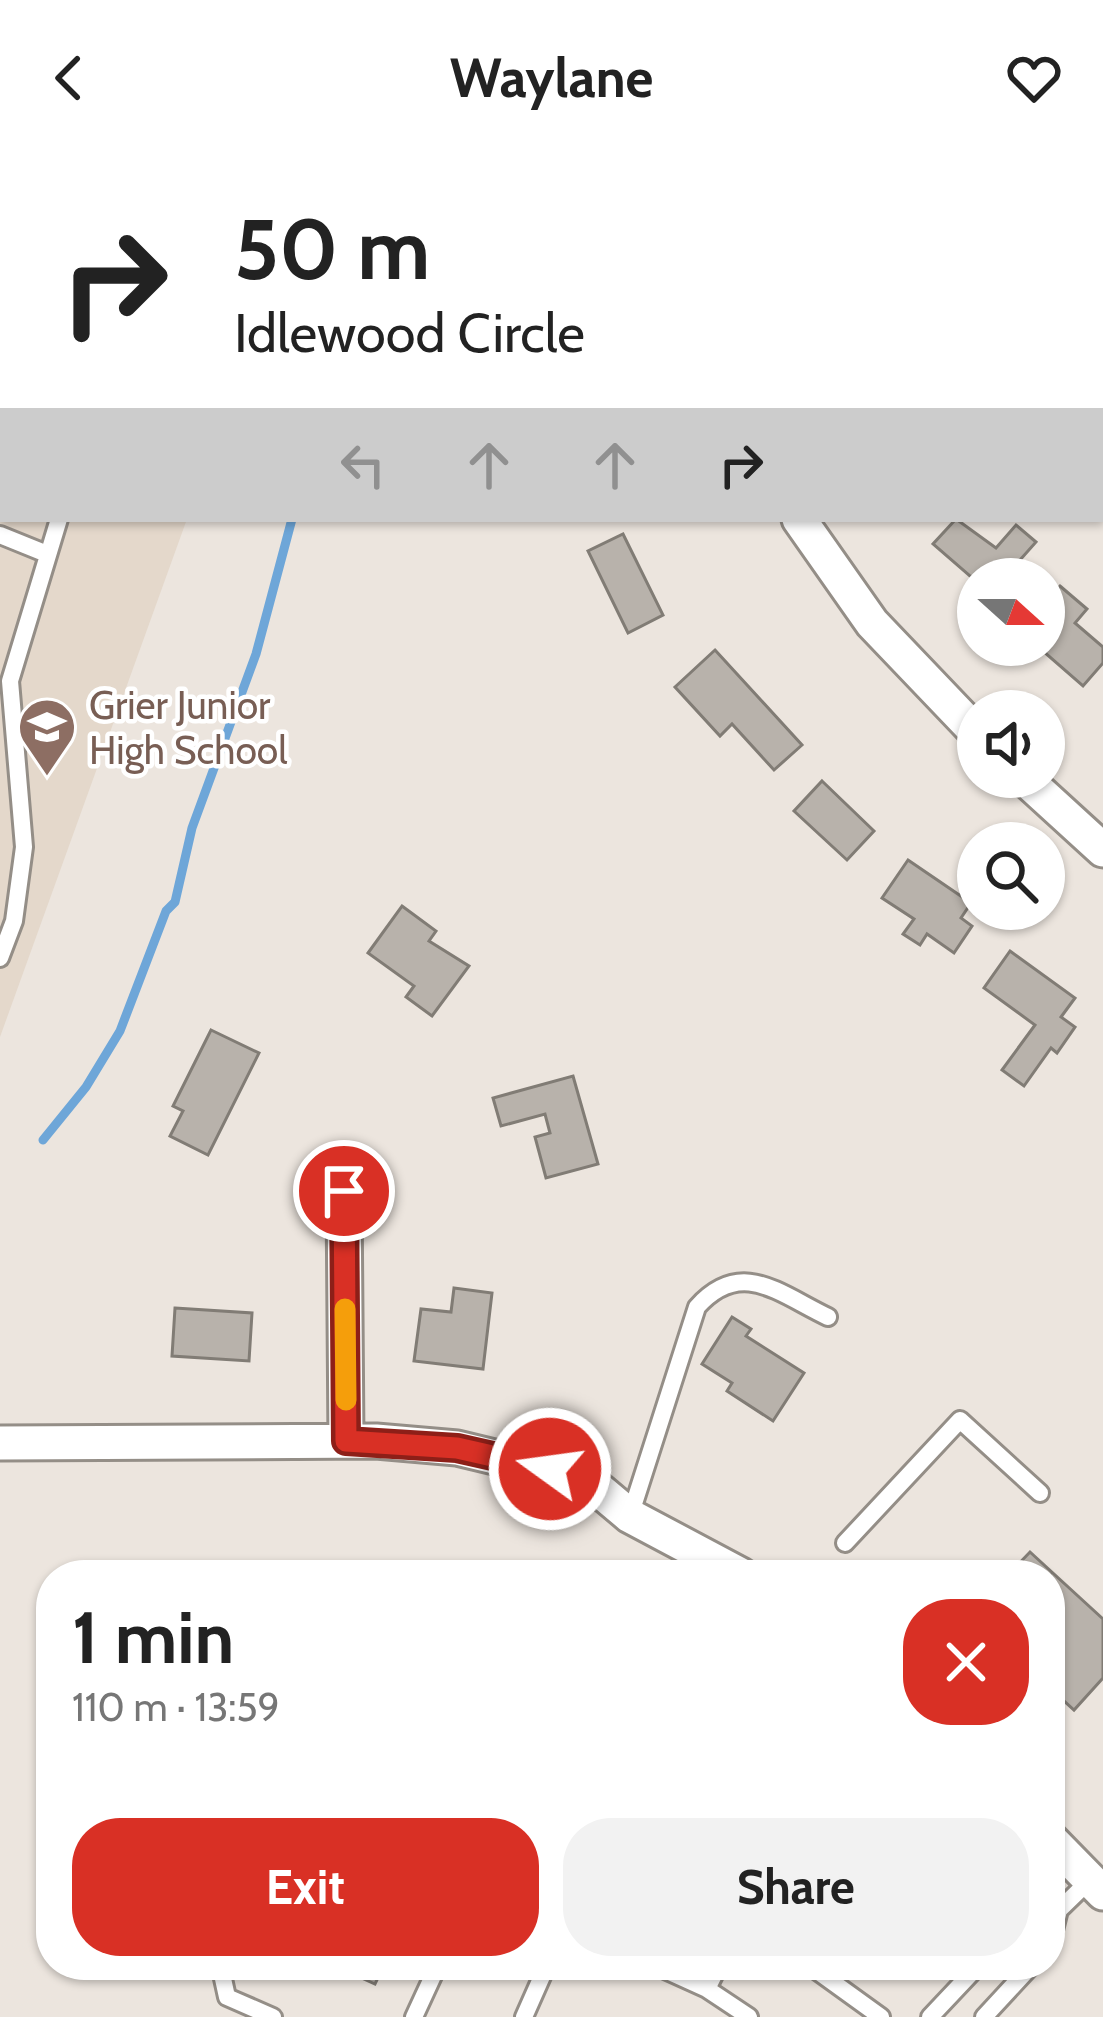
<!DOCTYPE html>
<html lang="en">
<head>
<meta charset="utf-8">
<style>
	body { margin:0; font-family:Cabin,sans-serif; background:#f2f2f2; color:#222; height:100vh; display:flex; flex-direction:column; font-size:45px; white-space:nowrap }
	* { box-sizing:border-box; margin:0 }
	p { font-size:39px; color:#767676 }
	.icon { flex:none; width:66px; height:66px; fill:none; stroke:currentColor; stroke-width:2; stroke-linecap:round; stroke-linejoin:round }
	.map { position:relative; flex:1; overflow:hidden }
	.sheet { position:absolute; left:36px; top:1404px; width:1029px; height:420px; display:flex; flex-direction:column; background:#fff; border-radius:48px; box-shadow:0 3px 9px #0004 }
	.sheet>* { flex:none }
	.guide { position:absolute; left:0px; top:0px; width:1104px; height:366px; box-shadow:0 3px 9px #0004; background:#fff; color:#222; overflow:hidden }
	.needle { width:78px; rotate:111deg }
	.buttons { position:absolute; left:957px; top:402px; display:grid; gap:24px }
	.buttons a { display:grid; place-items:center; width:108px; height:108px; border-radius:50%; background:#fff; box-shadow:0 3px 9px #0004; font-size:60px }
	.pin { position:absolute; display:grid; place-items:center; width:102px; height:102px; color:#fff; margin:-51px; border:6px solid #fff; border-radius:50%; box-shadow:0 3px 12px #0007 }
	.me { position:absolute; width:132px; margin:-66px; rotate:284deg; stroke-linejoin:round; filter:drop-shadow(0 0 9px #0008) }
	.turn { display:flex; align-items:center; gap:42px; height:252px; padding:0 36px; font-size:54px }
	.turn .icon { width:156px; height:156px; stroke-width:2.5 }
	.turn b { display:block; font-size:84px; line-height:102px }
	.lanes { display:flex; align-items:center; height:114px; padding:0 36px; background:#0003; justify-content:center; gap:60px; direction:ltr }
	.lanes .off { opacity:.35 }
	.round { display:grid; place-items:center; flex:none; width:126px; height:126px; border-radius:48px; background:#f2f2f2 }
	.summary { display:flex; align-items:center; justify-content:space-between; height:204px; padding:0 36px }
	h1 { font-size:72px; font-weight:800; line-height:90px }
	.cta { display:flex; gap:24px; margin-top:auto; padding:24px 36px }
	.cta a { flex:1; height:138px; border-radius:48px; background:#d93025; color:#fff; font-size:48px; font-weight:800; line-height:138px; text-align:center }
	.cta a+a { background:#f2f2f2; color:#222 }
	header { display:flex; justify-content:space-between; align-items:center; height:156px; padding:0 36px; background:#fff; font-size:54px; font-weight:800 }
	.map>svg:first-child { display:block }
	.built { fill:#e4d8cb }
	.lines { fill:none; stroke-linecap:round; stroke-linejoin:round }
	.stream { stroke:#6ea6d8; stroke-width:9 }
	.building { fill:#b8b2ab; stroke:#817c75; stroke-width:3 }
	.service-casing { stroke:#948e87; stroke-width:22 }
	.minor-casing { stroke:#948e87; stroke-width:39 }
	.service { stroke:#fff; stroke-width:16 }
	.minor { stroke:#fff; stroke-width:33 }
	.route-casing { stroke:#8d1f18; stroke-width:30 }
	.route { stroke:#d93025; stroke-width:21 }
	.slow { stroke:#f59e0b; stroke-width:21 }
	.labels { text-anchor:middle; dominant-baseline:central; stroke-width:9; stroke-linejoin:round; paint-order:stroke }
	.education-label { font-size:39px; fill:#785e54; stroke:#fff; text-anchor:start }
</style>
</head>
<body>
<header><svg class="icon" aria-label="back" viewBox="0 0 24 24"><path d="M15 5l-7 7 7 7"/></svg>Waylane<svg class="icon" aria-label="heart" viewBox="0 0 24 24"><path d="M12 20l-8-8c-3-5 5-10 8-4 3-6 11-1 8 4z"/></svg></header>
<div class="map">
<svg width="1103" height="1861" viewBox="0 0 1103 1861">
	<rect width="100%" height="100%" fill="#ece5de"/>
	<path class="built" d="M0,0L52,3H3V363H187L0,881Z"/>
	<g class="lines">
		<path class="stream" d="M186,0L188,3
			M43,984L86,931L120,875L166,755L175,746L192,672L256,498L292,363"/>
	</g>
	<path class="building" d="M956,363L996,392L1016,369L1036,386L1003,423L978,427L933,388Z
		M623,378L663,459L628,477L588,395Z
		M1060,430L1087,453L1075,467L1103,491V507L1083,530L1036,489H1044V449Z
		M715,494L802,589L774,614L732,568L720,580L675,531Z
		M822,625L874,675L847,704L794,655Z
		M908,704L971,747L961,762L972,770L954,797L927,778L920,789L903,778L914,763L882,742Z
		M402,750L436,775L429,785L469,810L432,860L406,841L414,830L368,797Z
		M1010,795L1075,842L1061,861L1075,871L1057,897L1051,892L1024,930L1002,914L1035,869L984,832Z
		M211,874L259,897L208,999L170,980L183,955L173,950Z
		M573,920L598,1008L546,1022L535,981L550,977L545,958L501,970L493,942Z
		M454,1132L492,1137L483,1213L414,1205L421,1153L451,1156Z
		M175,1152L252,1157L249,1205L172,1200Z
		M732,1161L751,1173L746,1180L804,1217L773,1265L727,1235L732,1227L702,1208Z
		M1030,1396L1103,1463V1522L1074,1554L1050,1532V1419H1008Z
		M333,1809H384L375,1828Z"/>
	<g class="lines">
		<defs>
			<path id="service" d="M0,54L3,57
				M0,379L47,398
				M0,802L14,765L24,691L10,525L59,363
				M630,1360L697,1151C741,1102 778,1137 828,1161
				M845,1387L960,1264L1040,1337
				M1050,1790L1059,1754L1090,1724
				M220,1809L227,1841L273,1861
				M654,1809L707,1833
				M719,1809L707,1833L749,1861
				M809,1809L881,1861
				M414,1861L438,1809
				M524,1861L547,1809
				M930,1861L979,1809
				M984,1861L1032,1809"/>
			<path id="minor" d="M710,3V0
				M799,363L872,467L978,578
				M1023,621L1103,694
				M344,1035L346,1284
				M0,1287L376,1285L457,1292L586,1323L630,1360L741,1419
				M1050,1683L1103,1737"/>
		</defs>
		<use href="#service" class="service-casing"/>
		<use href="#minor" class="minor-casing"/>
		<use href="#service" class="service"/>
		<use href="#minor" class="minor"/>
	</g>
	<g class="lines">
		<defs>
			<path id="route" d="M344,1035L346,1285L457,1292L550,1313"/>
		</defs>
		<use href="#route" class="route-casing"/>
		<use href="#route" class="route"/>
		<path class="slow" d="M345,1153L346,1244"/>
	</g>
	<defs>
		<symbol id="school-pin" viewBox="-11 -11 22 30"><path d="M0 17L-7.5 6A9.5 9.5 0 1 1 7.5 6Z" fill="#8d6e63" stroke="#fff"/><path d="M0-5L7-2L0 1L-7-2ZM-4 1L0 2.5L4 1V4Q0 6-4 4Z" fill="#fff"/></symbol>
	</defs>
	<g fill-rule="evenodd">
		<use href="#school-pin" x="14" y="538" width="66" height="90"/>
	</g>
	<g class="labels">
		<g class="education-label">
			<text x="89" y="549">Grier Junior<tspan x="89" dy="45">High School</tspan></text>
		</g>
	</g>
</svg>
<div class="buttons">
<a><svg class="needle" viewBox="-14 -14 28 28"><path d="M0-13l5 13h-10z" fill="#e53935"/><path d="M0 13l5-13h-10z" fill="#767676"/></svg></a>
<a><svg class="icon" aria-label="sound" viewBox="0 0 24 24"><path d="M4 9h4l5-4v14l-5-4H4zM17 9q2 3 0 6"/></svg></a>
<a><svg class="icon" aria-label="search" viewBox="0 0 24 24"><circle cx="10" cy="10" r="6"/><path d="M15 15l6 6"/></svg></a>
</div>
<div class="pin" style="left:344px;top:1035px;background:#d93025"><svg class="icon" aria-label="arrive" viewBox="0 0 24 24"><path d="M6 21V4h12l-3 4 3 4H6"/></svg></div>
<svg class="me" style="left:550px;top:1313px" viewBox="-20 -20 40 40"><circle r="17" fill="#d93025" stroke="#fff" stroke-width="3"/><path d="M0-11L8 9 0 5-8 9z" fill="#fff"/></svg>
<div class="guide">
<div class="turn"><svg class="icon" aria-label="right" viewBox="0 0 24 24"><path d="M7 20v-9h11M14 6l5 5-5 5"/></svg><div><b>50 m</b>Idlewood Circle</div></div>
<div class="lanes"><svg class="icon off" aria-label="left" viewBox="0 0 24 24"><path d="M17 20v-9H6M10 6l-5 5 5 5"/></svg><svg class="icon off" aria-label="ahead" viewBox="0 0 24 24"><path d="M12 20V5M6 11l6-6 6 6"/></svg><svg class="icon off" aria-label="ahead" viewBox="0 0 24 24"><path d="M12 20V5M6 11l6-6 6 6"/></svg><svg class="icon" aria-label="right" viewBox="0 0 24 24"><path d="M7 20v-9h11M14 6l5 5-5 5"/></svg></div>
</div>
<section class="sheet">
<div class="summary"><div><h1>1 min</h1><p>110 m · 13:59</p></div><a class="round" style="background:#d93025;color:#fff"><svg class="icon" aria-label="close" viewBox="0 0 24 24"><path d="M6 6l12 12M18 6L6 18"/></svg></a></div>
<div class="cta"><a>Exit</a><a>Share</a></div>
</section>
</div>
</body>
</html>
